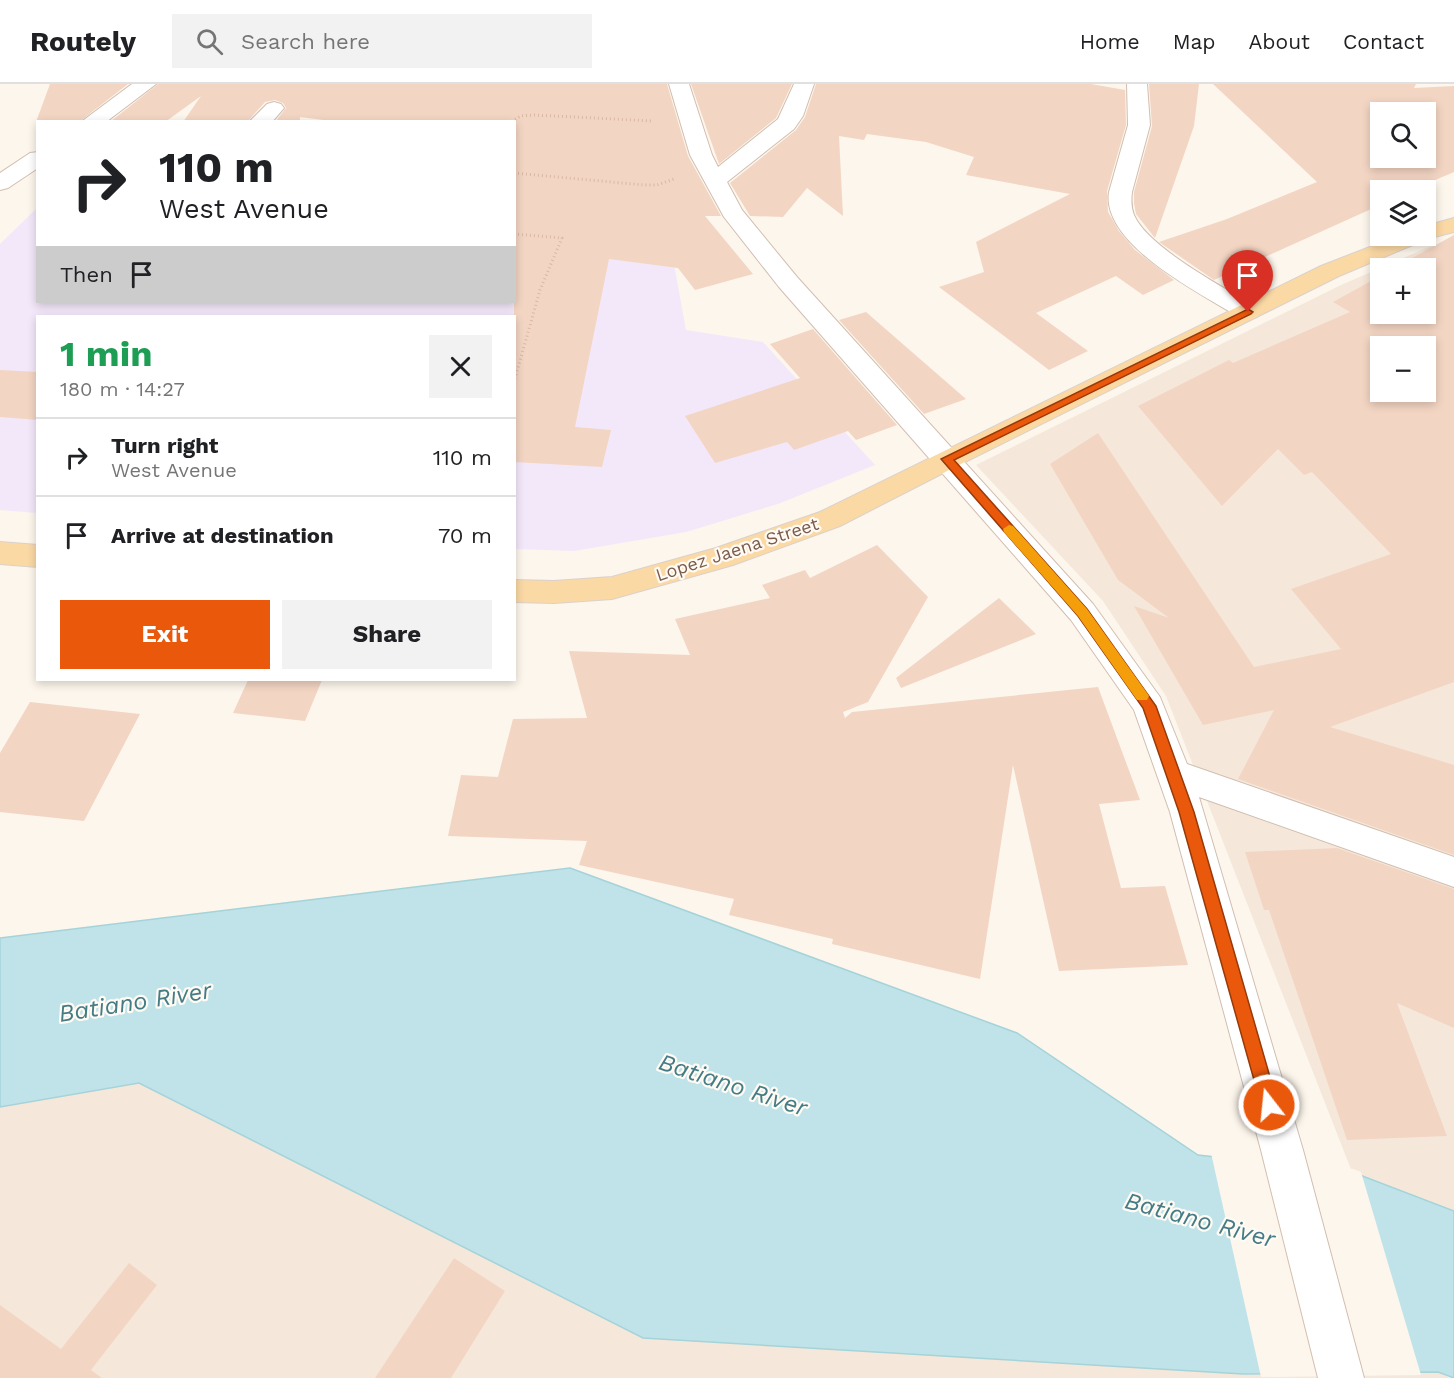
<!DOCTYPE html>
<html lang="en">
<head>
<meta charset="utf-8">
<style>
	body { margin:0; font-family:"Work Sans",sans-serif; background:#f2f2f2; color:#202124; height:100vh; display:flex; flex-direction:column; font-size:22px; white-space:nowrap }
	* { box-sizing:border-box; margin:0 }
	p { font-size:20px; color:#757577 }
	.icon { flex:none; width:33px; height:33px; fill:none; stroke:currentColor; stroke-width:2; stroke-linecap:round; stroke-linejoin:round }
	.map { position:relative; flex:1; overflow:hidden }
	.side { position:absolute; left:36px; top:231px; width:480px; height:366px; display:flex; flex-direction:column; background:#fff; border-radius:0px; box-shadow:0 3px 9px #0003 }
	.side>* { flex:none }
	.hud { position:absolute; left:36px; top:36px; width:480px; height:183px; border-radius:0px; box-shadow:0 3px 9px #0003; background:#fff; color:#202124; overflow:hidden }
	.tools { position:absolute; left:1370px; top:18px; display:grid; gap:12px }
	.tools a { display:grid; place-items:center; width:66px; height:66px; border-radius:0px; background:#fff; box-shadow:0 3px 9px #0003; font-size:30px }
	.pin { position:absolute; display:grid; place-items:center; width:51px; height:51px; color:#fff; margin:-62px -26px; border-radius:50% 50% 50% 0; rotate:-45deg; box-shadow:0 0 6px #0007 }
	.pin .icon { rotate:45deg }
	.me { position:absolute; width:66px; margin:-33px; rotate:344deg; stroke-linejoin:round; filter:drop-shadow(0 0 4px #0008) }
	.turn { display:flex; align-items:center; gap:21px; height:126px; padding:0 24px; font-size:27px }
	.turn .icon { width:78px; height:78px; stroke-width:2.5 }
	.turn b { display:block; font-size:42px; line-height:51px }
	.then { display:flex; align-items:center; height:57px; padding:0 24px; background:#0003; gap:12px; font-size:22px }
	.round { display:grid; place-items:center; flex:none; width:63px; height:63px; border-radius:0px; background:#f2f2f2 }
	.headline { display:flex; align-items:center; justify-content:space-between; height:102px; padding:0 24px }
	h1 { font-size:36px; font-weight:700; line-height:45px; color:#1e9e55 }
	.primary-button { display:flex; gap:12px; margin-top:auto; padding:12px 24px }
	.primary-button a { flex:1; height:69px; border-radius:0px; background:#ea580c; color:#fff; font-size:24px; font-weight:700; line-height:69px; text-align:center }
	.primary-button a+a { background:#f2f2f2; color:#202124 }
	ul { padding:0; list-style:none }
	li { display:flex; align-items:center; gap:18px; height:78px; padding:0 24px; border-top:2px solid #e0e0e0 }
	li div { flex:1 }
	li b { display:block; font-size:22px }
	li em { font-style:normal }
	header { display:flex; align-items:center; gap:36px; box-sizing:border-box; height:84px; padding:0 30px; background:#fff; border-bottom:2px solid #e0e0e0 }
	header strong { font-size:28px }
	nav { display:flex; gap:33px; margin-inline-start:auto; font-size:21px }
	.search { width:420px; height:54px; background:#f2f2f2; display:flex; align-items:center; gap:15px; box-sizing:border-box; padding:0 21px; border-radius:0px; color:#757577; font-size:22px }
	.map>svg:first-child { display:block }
	.residential { fill:#f5e8da; fill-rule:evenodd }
	.education { fill:#f3e8fa }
	.water { fill:#bfe3e8; stroke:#a5d3da; stroke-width:1.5 }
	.pier { fill:#fdf6ec }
	.building { fill:#f3d5c3; fill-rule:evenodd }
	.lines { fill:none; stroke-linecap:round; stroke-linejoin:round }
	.minor-casing { stroke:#d1beb0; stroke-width:2 }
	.major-casing { stroke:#dad1cd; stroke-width:2 }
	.path { stroke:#d9b8a5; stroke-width:3; stroke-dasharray:1 3; stroke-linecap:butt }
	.minor { fill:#fff; fill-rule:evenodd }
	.major { fill:#fbd9a5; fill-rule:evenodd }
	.route { fill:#ea580c; stroke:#983908; stroke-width:1.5 }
	.slow { fill:#f59e0b }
	.labels { text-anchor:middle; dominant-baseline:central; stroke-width:4.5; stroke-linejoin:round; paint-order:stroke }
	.street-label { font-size:18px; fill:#7a5c4d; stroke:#fffaf3 }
	.near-water-label { font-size:24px; font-style:italic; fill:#437c86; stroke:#fffaf3 }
</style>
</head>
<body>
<header>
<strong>Routely</strong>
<div class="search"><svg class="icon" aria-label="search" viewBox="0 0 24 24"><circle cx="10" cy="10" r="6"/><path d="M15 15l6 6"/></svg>Search here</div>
<nav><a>Home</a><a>Map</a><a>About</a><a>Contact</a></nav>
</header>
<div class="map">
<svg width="1454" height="1294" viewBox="0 0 1454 1294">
	<rect width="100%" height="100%" fill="#fdf6ec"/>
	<path class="residential" d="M1454,156V1127L1352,1088L1166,612L1103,517L976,381L1341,201L1431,162ZM1380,184H1425V230H1380ZM1380,262H1425V308H1380Z
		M139,999L643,1254L1438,1288L1450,1294H0V1023Z"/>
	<path class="education" d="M661,109L686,246L763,258L875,381L778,420L686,448L574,467L515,465L514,232H38L37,429L0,426V160L37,124L38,218H514Z"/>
	<path class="water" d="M570,784L1017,949L1198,1071L1352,1088L1454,1127V1294L1438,1288L1243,1290L643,1254L139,999L0,1023V854Z"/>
	<path class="pier" d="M1211,1069L1353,1085L1361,1088L1421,1291L1261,1293Z"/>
	<path class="building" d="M50,0H128L79,38H36Z
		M158,0H667L688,72L721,132H705L753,190L695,206L678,184L609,175L575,343L611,346L602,383L514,378V38H339L300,33V38H275L286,24L283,19L275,16L265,18L247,38H183L201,12L165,38H110Z
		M691,0H792L776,34L719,80Z
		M816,0H1091L1125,6L1126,41L1107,107L1108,128L1119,147L1135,166L1174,196L1143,211L1116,192L1036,229L1088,267L1049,286L939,203L984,188L976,158L1070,110L966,91L974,73L926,58L867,50L864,56L839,52L843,132L807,104L783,133L750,132L730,99L796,46L805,33Z
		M1149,0H1199L1194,42L1155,154L1136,130L1134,119V108L1152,42Z
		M1213,0H1416L1414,4L1454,2V88L1412,106H1380V121L1214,196L1159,158L1227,135L1317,98ZM1380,28H1425V74H1380Z
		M1454,151V598L1330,643L1454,681V771L1238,695L1274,626L1203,641L1134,522L1169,534L1118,496L1050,380L1098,349L1254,583L1341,565L1291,505L1391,470L1312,388L1304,391L1278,365L1222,422L1138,322L1229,276L1233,279L1350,228L1333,218L1380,192V230H1425V184H1394ZM1380,262H1425V308H1380Z
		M866,228L966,315L924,330L839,236Z
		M813,245L897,341L856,356L848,347L794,366L787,358L715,379L685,332L800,294L770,260Z
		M0,286L38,288V336L0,333Z
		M877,461L928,513L868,618L843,628L845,634L852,628L1098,603L1140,716L1099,720L1121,804L1165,802L1188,881L1059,887L1013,681L980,895L832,860L833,855L729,831L734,815L579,781L587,757L448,752L461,691L498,693L513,635L587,634L569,567L690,571L675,535L770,514L762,501L805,486L810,494Z
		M999,514L1036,550L901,604L896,594Z
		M248,596H322L305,637L233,629Z
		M30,618L140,630L84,737L0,728V669Z
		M1337,764L1454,805V944L1397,919L1447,1052L1347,1056L1269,826H1264L1245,768Z
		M454,1174L505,1207L451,1294H375Z
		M129,1179L157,1201L91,1286L102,1294H0V1221L61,1265Z"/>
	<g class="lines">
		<defs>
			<path id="minor" d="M132,0H156L106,38H81Z
				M669,0H689L712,71L718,83L778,35L794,0H814L803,32L794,45L727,98L742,126L797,193L1093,520L1160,613L1187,680L1454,773V803L1199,713L1303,1066L1364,1294H1318L1261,1066L1170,728L1134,626L1071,536L779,203L724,133L690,71Z
				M1127,0H1147L1150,41L1132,108C1131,116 1131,123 1134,131C1147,163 1226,205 1257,223L1260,228L1257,233L1248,235L1239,233C1201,210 1101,160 1109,108L1128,41Z
				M274,18L281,20L284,24L272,38H249L267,20Z
				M38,68V84L8,104L0,106V89L30,69Z"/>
			<path id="major" d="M1454,134V148L1427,155L1339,192L957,382L840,442L733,481L612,515L554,519L514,518V496L554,497L612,493L716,464L820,428L1321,182L1398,152H1425V142Z
				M0,458L38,461V483L0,480Z"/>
		</defs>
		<use href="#minor" class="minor-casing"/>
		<use href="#major" class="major-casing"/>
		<path class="path" d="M512,38L520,32L534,31L653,37
			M514,89L644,101H657L674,95
			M514,150L562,154L540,206L514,298"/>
		<use href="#minor" class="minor"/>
		<use href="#major" class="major"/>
	</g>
	<path class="route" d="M1248,225L1253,228L1251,230L954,376L1087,525L1156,622L1194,728L1278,1021L1275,1027L1269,1029L1264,1027L1261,1021L1179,728L1143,624L1078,532L941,375Z"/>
	<path class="slow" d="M1009,441L1013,442L1087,525L1147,609L1149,612L1147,616H1137L1078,532L1004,448L1003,445Z"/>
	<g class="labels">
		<g class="street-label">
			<text transform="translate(737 465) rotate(-18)">Lopez Jaena Street</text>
		</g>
		<g class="near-water-label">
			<text transform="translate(135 918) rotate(-9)">Batiano River</text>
			<text transform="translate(733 1001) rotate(18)">Batiano River</text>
			<text transform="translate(1200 1136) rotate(15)">Batiano River</text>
		</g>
	</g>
</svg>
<div class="tools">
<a><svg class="icon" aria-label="search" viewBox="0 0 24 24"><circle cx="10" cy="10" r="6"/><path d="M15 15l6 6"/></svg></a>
<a><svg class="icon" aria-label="layers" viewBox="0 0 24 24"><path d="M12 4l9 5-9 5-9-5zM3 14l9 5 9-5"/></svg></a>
<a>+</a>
<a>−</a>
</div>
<div class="pin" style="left:1248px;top:228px;background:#d93025"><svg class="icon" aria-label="arrive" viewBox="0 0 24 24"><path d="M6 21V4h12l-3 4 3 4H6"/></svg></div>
<svg class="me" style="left:1269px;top:1021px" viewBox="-20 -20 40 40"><circle r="17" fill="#ea580c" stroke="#fff" stroke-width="3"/><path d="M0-11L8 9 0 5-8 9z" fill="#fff"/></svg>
<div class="hud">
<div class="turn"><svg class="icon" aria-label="right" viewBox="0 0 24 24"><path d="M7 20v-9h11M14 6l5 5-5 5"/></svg><div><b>110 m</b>West Avenue</div></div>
<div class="then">Then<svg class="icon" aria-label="arrive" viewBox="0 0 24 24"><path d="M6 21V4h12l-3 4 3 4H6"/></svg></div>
</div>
<section class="side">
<div class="headline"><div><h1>1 min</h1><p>180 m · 14:27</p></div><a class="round"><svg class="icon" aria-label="close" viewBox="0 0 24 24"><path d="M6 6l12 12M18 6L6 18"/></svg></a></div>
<ul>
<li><svg class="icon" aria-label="right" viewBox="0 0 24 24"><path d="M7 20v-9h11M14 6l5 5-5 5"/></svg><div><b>Turn right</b><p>West Avenue</p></div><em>110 m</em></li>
<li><svg class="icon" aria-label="arrive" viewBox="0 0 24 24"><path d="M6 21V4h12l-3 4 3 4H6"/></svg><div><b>Arrive at destination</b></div><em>70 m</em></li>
</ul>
<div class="primary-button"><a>Exit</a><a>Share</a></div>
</section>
</div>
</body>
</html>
